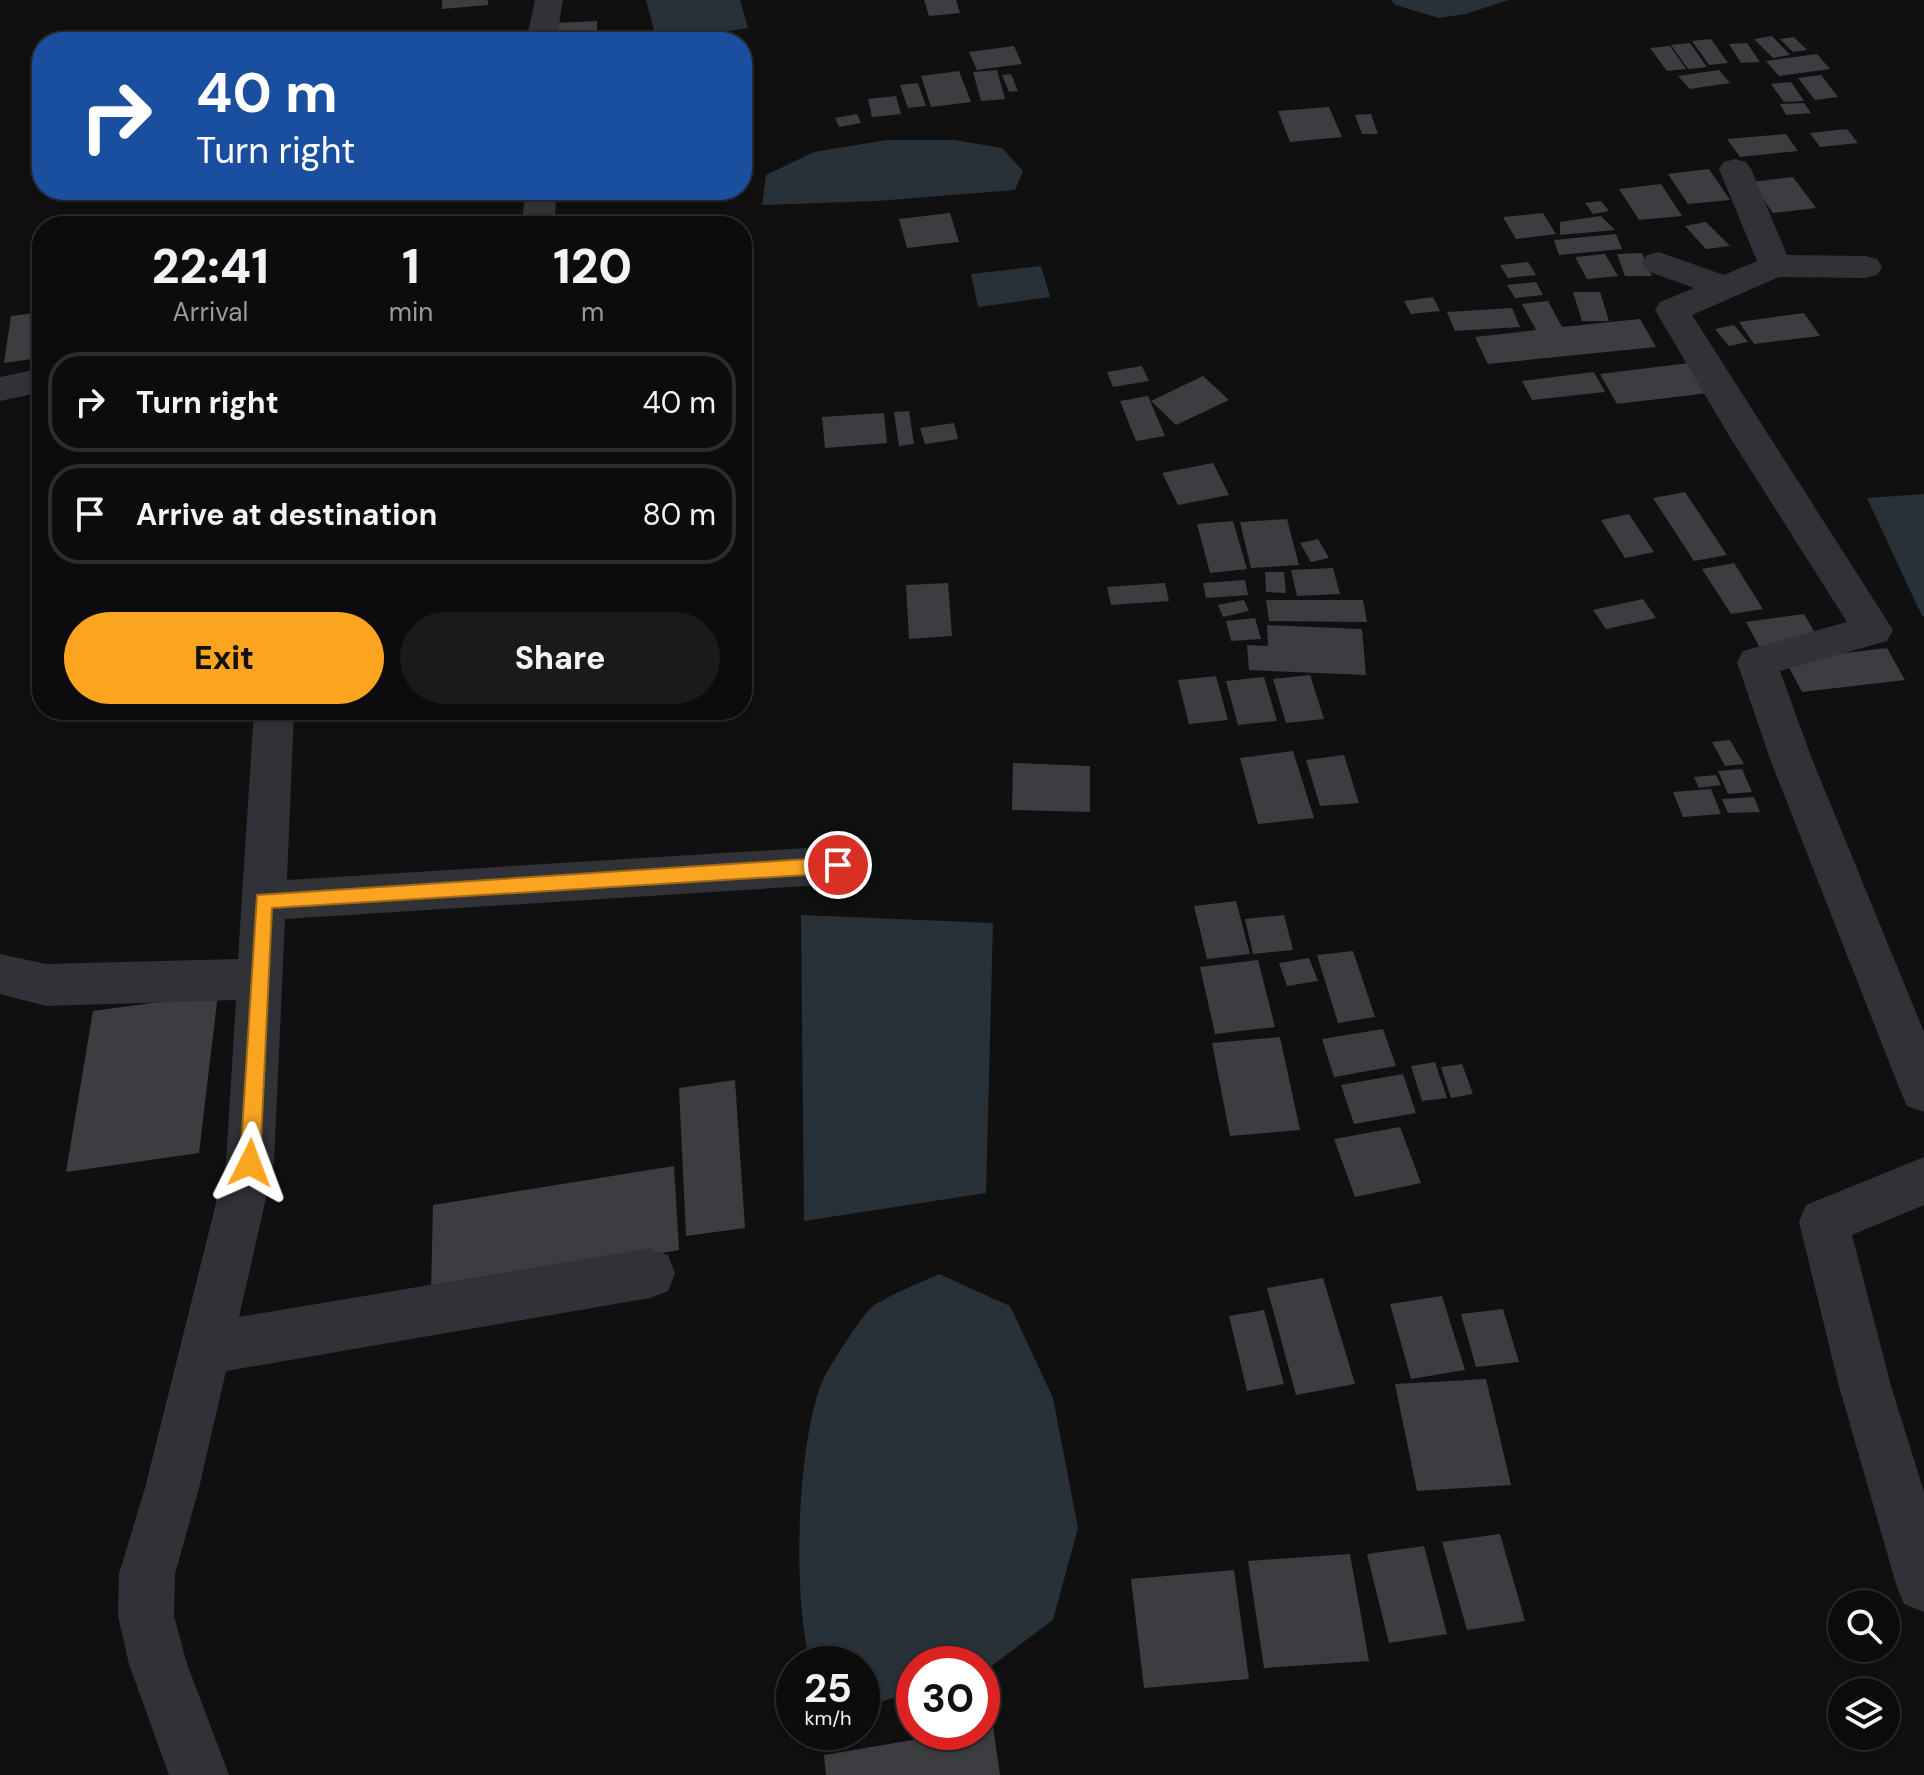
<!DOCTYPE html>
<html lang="en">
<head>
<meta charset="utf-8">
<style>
	body { margin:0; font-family:"DM Sans",sans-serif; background:#1a1a1b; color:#f1f3f6; height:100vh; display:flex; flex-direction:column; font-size:30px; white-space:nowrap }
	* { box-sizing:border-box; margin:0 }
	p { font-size:26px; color:#9a9b9d }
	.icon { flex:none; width:44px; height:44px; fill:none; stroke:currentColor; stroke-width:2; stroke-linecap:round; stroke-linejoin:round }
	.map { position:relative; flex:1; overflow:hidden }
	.panel { position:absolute; left:32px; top:216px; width:720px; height:504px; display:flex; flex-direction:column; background:#0c0c0d; border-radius:32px; box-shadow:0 2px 6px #0004,0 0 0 2px #2c2c2e }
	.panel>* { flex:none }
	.guide { position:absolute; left:32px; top:32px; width:720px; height:168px; border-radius:32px; box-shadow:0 2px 6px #0004,0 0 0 2px #2c2c2e; background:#1a4fa0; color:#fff; overflow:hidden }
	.controls { position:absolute; left:1828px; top:1590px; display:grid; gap:16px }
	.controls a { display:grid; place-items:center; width:72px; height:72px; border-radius:50%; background:#0c0c0d; box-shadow:0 2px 6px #0004,0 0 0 2px #2c2c2e; font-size:40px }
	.speed { position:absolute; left:776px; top:1646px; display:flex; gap:16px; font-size:40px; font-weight:700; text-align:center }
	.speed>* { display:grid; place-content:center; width:104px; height:104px; border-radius:50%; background:#0c0c0d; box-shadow:0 2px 6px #0004,0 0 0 2px #2c2c2e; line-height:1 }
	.speed small { font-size:20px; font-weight:400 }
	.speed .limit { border:12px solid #d22; background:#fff; color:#111 }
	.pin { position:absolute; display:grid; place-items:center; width:68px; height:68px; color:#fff; margin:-34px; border:4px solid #fff; border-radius:50%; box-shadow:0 2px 8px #0007 }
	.me { position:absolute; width:88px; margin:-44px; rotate:3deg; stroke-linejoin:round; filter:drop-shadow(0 0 6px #0008) }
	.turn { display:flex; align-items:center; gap:28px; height:168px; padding:0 32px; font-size:36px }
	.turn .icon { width:104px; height:104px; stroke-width:2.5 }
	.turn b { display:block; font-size:56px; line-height:68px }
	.eta { display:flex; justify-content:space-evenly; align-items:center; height:136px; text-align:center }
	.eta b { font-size:48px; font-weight:800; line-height:56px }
	.button { display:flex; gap:16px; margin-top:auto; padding:16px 32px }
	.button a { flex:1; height:92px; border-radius:48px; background:#faa420; color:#111; font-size:32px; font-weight:800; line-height:92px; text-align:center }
	.button a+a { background:#1a1a1b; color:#f1f3f6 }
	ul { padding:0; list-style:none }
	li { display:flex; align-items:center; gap:24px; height:100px; margin:0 16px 12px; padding:0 16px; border:4px solid #2c2c2e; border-radius:32px }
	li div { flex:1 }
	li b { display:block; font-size:30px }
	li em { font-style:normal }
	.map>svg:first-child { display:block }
	.water { fill:#283137 }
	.building { fill:#3c3d41 }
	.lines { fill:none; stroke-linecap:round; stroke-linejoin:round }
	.street { fill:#313237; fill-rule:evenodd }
	.route { fill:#faa420; stroke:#a26b15; stroke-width:2 }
</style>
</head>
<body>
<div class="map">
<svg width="1924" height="1775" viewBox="0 0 1924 1775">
	<rect width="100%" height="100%" fill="#101011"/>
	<path class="water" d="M646,0H740L748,28L657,42Z
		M1391,0H1509L1465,14L1439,18L1395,5Z
		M887,140H954L1002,148L1023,171L1015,190L877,201L762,205L766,175L814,152Z
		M1041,266L1050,297L978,307L971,274Z
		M1924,494V616H1922L1867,498Z
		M801,915L993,923L986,1193L804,1221Z
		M939,1274L1010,1306L1053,1398L1078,1528L1053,1620L982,1673V1664H914V1692L862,1707V1664H811C792,1600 797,1451 820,1387C824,1373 858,1322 869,1310C882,1297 921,1283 939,1274Z"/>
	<path class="building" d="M442,0H488V5L442,9Z
		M924,0H956L960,13L929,16Z
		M597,21V34L628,32V42H553L555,23Z
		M1772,36L1790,55L1773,58L1754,39Z
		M1794,37L1807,50L1793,52L1780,39Z
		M1711,39L1728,63L1709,65L1692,41Z
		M1690,43L1707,67L1688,69L1671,45Z
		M1747,43L1760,62L1741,63L1729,44Z
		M1014,46L1022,64L977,70L969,52Z
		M1670,46L1686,69L1667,71L1650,48Z
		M1817,54L1830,69L1779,76L1766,61Z
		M997,70L1005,99L981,101L973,72Z
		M1719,70L1730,83L1690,89L1678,76Z
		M959,71L971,102L931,107L921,76Z
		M1011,74L1018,91L1009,92L1002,75Z
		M1821,75L1838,97L1815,100L1798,78Z
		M1791,82L1804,101L1784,102L1771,84Z
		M918,83L926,106L908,108L900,85Z
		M896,96L901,114L872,117L868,99Z
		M1804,103L1811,113L1786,115L1780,104Z
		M1329,107L1342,137L1290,142L1278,111Z
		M857,114L861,123L839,127L835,118Z
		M1371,114L1378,134H1362L1355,115Z
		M1847,129L1858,143L1820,147L1810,133Z
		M1786,134L1798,151L1740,157L1727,139Z
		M1709,169L1730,200L1688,204L1668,174Z
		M1793,177L1816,208L1773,213L1751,182Z
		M1661,184L1682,216L1639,220L1619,189Z
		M208,190H256V192L208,199Z
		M1601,201L1609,211L1593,214L1585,203Z
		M950,213L959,242L907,248L899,219Z
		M1543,213L1556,234L1516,239L1503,217Z
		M1601,216L1615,230L1560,235V222Z
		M1706,222L1730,246L1706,249L1685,226Z
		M1616,234L1622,249L1559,255L1554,240Z
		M1642,253L1652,276H1625L1617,254Z
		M1605,254L1618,276L1587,279L1575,257Z
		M1528,262L1536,275L1508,278L1500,265Z
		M1536,282L1543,295L1515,298L1507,285Z
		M1573,292H1600L1609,321H1582Z
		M1433,297L1440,311L1411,314L1404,301Z
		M1548,301L1562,327L1640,319L1656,347L1488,364L1475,337L1536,330L1522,304Z
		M1512,308L1520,327L1455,331L1447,312Z
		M42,312L38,358L4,363L11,316Z
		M1804,313L1820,336L1754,344L1739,322Z
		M1734,325L1748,342L1729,346L1715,329Z
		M1689,363L1708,393L1617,404L1600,374Z
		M1142,366L1149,381L1113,387L1107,372Z
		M1594,372L1605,392L1532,400L1522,381Z
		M1203,376L1229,400L1176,425L1151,401Z
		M1148,396L1165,436L1136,441L1120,401Z
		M909,411L914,444L899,446L894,412Z
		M884,413L887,443L825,448L822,417Z
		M954,423L958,439L925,444L920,428Z
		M1213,463L1229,495L1178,505L1162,473Z
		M1685,492L1727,555L1694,561L1653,498Z
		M1629,514L1654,552L1625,558L1601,520Z
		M1287,519L1299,565L1251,568L1240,522Z
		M1233,521L1247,569L1210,573L1197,524Z
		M1318,539L1329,558L1311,562L1300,543Z
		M1734,563L1763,609L1731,614L1702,569Z
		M1333,568L1340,594L1297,596L1291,570Z
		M1265,572H1284L1286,593L1266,592Z
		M1245,580L1248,595L1206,598L1203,583Z
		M948,583L952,636L909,639L906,585Z
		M1165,583L1169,601L1111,605L1107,587Z
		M1643,599L1656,618L1606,629L1593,610Z
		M1244,600L1249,611L1223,617L1218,605Z
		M1266,600H1363L1367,622L1269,621Z
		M1804,614L1819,640L1760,648L1746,622Z
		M1255,618L1261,639L1231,641L1226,621Z
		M1267,625L1362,629L1366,675L1249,670L1247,645L1268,646Z
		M1887,648L1905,680L1802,692L1785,660Z
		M1310,675L1324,719L1286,723L1273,679Z
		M1216,676L1228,720L1189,724L1178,680Z
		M1264,677L1277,721L1238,725L1226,681Z
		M1730,740L1744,764L1725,766L1712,742Z
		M1293,751L1314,818L1258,824L1240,758Z
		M1344,755L1359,803L1320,806L1306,760Z
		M1013,763L1090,766V812L1012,810Z
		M1742,769L1752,792L1728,794L1718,771Z
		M1716,775L1721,785L1699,788L1694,777Z
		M1711,789L1721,814L1683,817L1673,792Z
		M1754,797L1760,812L1728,813L1722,799Z
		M1236,901L1250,954L1207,959L1194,906Z
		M1284,915L1293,950L1253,954L1245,919Z
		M1353,951L1375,1017L1338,1023L1317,955Z
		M1309,958L1318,981L1287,986L1279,963Z
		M1258,960L1275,1027L1215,1034L1200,967Z
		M218,994L199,1153L66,1172L93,1011Z
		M1383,1029L1396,1066L1334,1077L1322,1039Z
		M1280,1037L1300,1130L1230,1136L1212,1043Z
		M1435,1062L1447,1098L1422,1101L1411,1066Z
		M1462,1064L1473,1094L1451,1098L1441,1067Z
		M1403,1074L1416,1113L1354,1124L1341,1085Z
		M735,1080L745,1228L686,1236L679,1088Z
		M1400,1127L1421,1183L1355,1197L1334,1139Z
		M674,1166L679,1250L431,1291L433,1205Z
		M1323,1278L1355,1384L1296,1395L1267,1288Z
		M1442,1296L1465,1370L1411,1379L1390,1304Z
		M1503,1309L1519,1362L1476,1367L1461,1314Z
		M1264,1310L1284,1384L1247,1391L1229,1316Z
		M1486,1379L1511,1485L1417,1491L1395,1384Z
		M1500,1534L1525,1621L1467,1630L1442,1542Z
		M1424,1546L1447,1634L1389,1643L1367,1554Z
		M1350,1554L1369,1661L1264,1668L1248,1561Z
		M1234,1570L1249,1679L1144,1688L1131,1579Z
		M993,1726L1000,1775H826L824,1755L960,1732H982V1728Z"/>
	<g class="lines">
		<path class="street" d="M535,0H563L556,42H526Z
			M1735,159L1746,162L1751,169L1787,255L1865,256L1877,259L1882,267L1877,275L1865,278L1779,277L1692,315L1893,630L1887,641L1780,671L1812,759L1924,1032V1112L1907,1106L1900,1090L1770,759L1737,662L1743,651L1847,622L1728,434L1655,310L1660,302L1694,288L1647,271L1642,263L1647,255L1659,252L1724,275L1757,261L1719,169L1724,162Z
			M525,190H557L554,226H522Z
			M42,368V392L0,401V377Z
			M254,710H294L287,880L838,846L853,852L860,865L853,878L838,884L285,919L274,1163L239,1317L650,1248L668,1255L675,1273L668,1291L650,1298L226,1371L199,1488L175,1574L174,1616L187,1664L229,1775H169L129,1664L118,1616L119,1574L145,1488L226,1163L236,1000L46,1006L0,994V954L46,964L238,959Z
			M1924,1157V1205L1852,1235L1891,1386L1924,1492V1612L1904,1604L1896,1584L1839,1386L1799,1222L1806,1205Z"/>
	</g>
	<path class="route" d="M838,857L845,860L847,865L845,870L838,873L272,908L260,1163L257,1170L250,1173L243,1170L240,1163L257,895Z"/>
</svg>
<div class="controls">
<a><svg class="icon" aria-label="search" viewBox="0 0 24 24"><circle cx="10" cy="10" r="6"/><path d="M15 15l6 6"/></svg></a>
<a><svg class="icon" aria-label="layers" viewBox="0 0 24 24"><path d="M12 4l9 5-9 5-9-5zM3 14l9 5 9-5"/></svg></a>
</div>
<div class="speed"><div>25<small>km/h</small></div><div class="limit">30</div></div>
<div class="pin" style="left:838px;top:865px;background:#d93025"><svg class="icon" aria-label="arrive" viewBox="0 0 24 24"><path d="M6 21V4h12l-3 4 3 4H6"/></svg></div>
<svg class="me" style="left:250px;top:1163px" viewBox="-20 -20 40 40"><path d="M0-17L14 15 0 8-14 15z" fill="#faa420" stroke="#fff" stroke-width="4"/></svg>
<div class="guide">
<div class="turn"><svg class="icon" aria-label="right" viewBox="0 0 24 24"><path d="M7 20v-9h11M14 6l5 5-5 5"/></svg><div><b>40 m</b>Turn right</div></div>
</div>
<section class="panel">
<div class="eta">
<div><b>22:41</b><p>Arrival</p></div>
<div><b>1</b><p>min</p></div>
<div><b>120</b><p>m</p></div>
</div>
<ul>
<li><svg class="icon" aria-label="right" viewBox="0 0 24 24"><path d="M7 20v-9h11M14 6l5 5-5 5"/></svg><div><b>Turn right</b></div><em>40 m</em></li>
<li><svg class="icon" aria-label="arrive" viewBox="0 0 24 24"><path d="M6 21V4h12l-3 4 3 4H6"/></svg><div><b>Arrive at destination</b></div><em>80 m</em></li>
</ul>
<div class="button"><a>Exit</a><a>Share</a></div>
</section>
</div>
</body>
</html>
